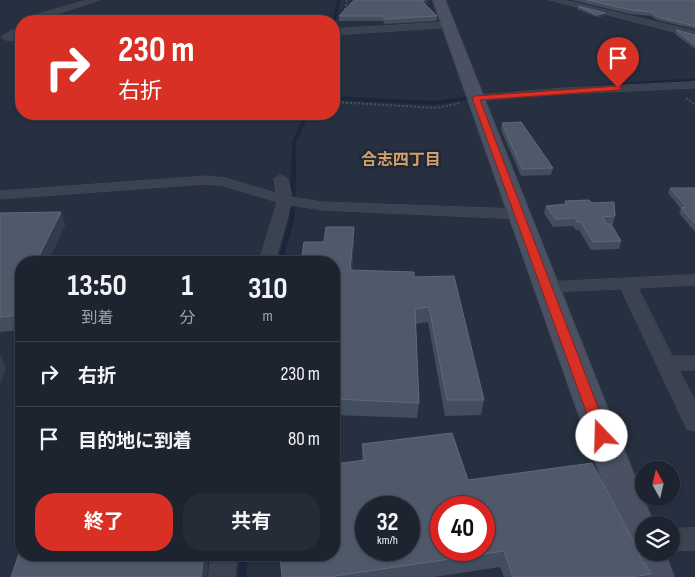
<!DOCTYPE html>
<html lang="ja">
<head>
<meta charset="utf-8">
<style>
	body { margin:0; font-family:"Sofia Sans Condensed","Noto Sans JP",sans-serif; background:#252c38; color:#f1f3f6; height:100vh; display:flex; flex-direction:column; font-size:19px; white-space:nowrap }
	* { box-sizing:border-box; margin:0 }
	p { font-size:16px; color:#a0a4ab }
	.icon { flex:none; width:28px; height:28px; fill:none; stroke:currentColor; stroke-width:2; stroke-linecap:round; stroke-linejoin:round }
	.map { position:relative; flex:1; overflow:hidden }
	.sheet { position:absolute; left:15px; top:256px; width:325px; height:305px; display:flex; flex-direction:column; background:#1d2430; border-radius:20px; box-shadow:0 1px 4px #0004,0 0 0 1px #3b414c }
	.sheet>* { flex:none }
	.top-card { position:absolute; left:15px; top:15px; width:325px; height:105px; border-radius:20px; box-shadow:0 1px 4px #0004,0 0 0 1px #3b414c; background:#d93025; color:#fff; overflow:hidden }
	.needle { width:32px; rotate:352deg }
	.tools { position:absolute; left:635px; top:461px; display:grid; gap:10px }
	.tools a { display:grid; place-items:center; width:45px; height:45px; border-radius:50%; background:#1d2430; box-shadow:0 1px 4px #0004,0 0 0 1px #3b414c; font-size:25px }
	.speed { position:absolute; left:355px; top:496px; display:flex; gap:10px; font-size:25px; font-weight:700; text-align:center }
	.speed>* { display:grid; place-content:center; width:65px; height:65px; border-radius:50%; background:#1d2430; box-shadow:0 1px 4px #0004,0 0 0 1px #3b414c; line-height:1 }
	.speed small { font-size:12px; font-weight:400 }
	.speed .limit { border:8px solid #d22; background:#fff; color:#111 }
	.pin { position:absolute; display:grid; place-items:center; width:42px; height:42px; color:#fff; margin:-51px -21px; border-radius:50% 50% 50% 0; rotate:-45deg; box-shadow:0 0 5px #0007 }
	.pin .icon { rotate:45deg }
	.me { position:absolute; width:55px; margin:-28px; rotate:339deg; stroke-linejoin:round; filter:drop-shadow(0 0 4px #0008) }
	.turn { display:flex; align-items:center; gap:18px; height:105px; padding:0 20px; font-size:22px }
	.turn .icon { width:65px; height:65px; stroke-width:2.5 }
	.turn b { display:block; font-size:35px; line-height:42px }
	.eta { display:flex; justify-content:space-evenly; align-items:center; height:85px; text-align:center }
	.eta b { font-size:30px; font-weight:700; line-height:35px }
	.primary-button { display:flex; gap:10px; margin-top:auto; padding:10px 20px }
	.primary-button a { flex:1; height:58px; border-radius:20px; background:#d93025; color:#fff; font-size:20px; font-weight:700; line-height:58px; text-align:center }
	.primary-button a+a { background:#252c38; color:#f1f3f6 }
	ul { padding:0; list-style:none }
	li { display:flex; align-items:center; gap:15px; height:65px; padding:0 20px; border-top:1px solid #3b414c }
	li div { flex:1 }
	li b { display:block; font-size:19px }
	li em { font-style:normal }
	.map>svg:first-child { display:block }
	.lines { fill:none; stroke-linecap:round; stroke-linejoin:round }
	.stream-far3 { stroke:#1a263e; stroke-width:3 }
	.stream-far2 { stroke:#1a263e; stroke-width:4 }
	.stream-far1 { stroke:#1a263e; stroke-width:5 }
	.stream { stroke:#1a263e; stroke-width:8 }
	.street-casing { stroke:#454b59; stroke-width:1 }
	.secondary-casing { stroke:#454b59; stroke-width:2 }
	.path { stroke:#425659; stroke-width:2; stroke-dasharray:2 2; stroke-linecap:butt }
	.street { fill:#3b4250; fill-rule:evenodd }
	.secondary { fill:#495163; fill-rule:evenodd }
	.wall { fill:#424d5e }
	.shaded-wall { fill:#323c4d }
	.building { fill:#4f596a; stroke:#5f6979; fill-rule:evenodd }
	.route { fill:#d93025; stroke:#8d1f18 }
	.labels { text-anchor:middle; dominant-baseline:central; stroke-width:5; stroke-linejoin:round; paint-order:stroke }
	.far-neighbourhood-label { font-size:16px; font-weight:bold; fill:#d29f6b; stroke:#202735 }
</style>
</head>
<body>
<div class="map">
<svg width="695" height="577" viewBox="0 0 695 577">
	<rect width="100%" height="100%" fill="#273040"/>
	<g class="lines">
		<path class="stream-far3" d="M334,21L339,0"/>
		<path class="stream-far2" d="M498,94L695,80
			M334,98L435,103L474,97
			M294,156V142L307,114"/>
		<path class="stream-far1" d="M280,262L292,218L294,155"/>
		<path class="stream" d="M242,577L244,555"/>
		<defs>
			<path id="street" d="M87,0H100L36,21H26L32,16Z
				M550,0H564L695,31V37Z
				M450,22L453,23V27L334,35V29Z
				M21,26V33L17,35H21V41L6,40L1,37Z
				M695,82V88L563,94L475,101L469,98L475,95L563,88Z
				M281,175L288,179L292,197L322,202L520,209L525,211L528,214L525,217L520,219L322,210L291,205L275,262H259L277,202L224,186L206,184L0,199V191L206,176L225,178L276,193L274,179Z
				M695,275V285L638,288L672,356H695V370H679L695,401V431L687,429L684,423L621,289L546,292L540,291L537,287L540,283L546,282Z
				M695,528V550L671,551V529Z
				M211,555H237L235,577H209Z"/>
			<path id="secondary" d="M433,0H445L654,525H644V552H665L674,577H636Z"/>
		</defs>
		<use href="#street" class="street-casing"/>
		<use href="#secondary" class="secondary-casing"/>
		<path class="path" d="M344,14L347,0
			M686,98L695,105
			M334,102L436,108L461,103"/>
		<use href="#street" class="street"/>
		<use href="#secondary" class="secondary"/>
	</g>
	<path class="wall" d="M354,0H428L427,3L425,4L437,16V21L385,24L383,21H339V16Z
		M572,0H695V29L657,20L651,16L630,14Z
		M578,6L605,16L597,17L577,9Z
		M676,30L695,35V49L675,34Z
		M502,123L553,168L551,175L521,176L501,130Z
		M670,188H695V232L679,213L681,209L668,193Z
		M565,201L592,203L615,216L613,224H607L621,241L619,249L591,250L579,230H576L573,226L553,227L544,213L546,206L564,205Z
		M61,212L65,225L48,262H21V330L0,332V213Z
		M354,227V242L352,270L414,277L484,400L481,415L445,416L428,322L416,324L419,403L417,418L334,415V262Z
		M362,444L468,480L642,562L651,574L650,577H504L500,567L434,577H282L362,460Z
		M21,498V519L17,510Z"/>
	<path class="shaded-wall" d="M425,0H428L427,3L422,6V1Z
		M605,13V16L597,17V15Z
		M61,212L65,225L48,262H36Z
		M354,227V242L350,285V270Z
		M0,353L6,368L0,384Z
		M204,555H209L207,577H201Z"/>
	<path class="building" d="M354,0H425L422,1L437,16L385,19L383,16H339Z
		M587,0H695V26L658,17L651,12L631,10Z
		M578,6L605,13L597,15Z
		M676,30L695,35V45Z
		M521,122L553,168L522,169L502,123Z
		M670,188H695V224L681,208L686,207Z
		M589,200L592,203L614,202L615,216L602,217L607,224H611L621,241L593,242L581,222H577L575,218L555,219L546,206L567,204L565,201Z
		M61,212L36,262H21V315L0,317V213Z
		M326,227H354L350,270L414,272V277L454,276L484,400H447L429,307L415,309L419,403L334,399V262H301L304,242H324Z
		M452,433L468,480L592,463L635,544L642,562L645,563L651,574L631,577H513L504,551L328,577H282L280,555H334V464L365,460L362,444ZM366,508H409V550H366ZM441,508H484V550H441Z
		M21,498V510H17Z
		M21,548V555H204L201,577H11Z"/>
	<path class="route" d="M618,86L622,88L620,90L480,100L609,436L607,440L602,441L597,440L595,436L472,98L475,96Z"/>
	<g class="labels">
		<g class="far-neighbourhood-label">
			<text x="401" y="160">合志四丁目</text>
		</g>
	</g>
</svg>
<div class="tools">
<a><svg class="needle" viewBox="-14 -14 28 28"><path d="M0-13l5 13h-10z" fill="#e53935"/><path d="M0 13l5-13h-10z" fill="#a0a4ab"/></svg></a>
<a><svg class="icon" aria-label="layers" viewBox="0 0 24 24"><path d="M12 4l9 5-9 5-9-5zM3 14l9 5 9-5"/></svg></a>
</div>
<div class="speed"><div>32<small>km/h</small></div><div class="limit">40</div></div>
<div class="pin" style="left:618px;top:88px;background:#d93025"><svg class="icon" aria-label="arrive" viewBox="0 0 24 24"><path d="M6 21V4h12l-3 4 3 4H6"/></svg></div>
<svg class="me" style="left:602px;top:436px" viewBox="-20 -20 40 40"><circle r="19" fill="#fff"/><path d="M0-13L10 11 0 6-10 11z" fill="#d93025"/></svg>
<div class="top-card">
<div class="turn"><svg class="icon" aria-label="right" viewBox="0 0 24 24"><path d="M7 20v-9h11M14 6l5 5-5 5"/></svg><div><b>230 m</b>右折</div></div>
</div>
<section class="sheet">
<div class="eta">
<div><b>13:50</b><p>到着</p></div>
<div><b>1</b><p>分</p></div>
<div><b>310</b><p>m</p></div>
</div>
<ul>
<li><svg class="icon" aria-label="right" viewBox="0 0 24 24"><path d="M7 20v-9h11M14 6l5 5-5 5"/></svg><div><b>右折</b></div><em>230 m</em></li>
<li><svg class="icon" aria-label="arrive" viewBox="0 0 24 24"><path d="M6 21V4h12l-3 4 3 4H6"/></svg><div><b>目的地に到着</b></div><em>80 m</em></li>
</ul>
<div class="primary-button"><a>終了</a><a>共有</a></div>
</section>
</div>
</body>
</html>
